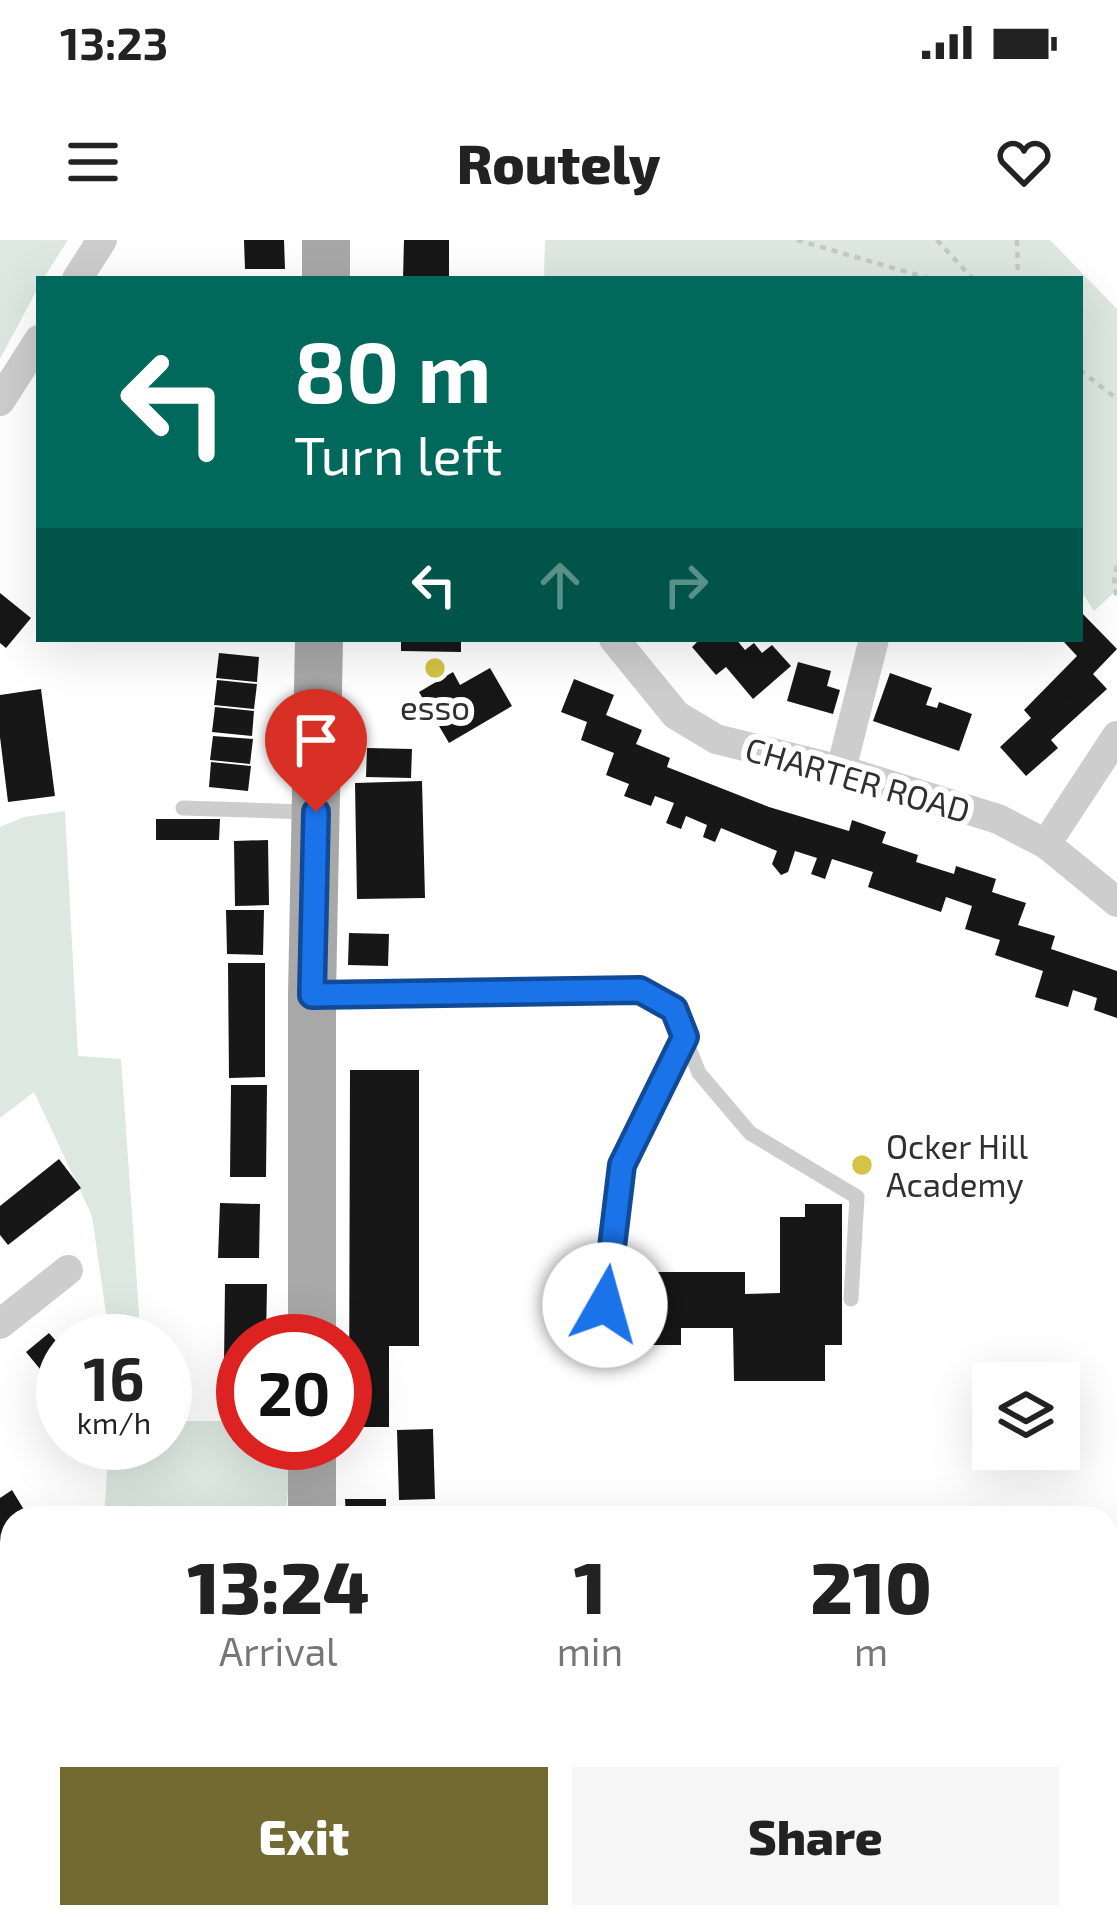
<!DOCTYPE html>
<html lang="en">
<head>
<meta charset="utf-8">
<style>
	body { margin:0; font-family:"Exo 2",sans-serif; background:#f6f6f6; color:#222; height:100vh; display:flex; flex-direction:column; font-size:45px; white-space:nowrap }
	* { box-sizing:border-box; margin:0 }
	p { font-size:39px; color:#767676 }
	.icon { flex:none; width:66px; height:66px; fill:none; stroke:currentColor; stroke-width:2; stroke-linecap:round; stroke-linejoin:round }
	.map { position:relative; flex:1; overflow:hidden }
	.side { position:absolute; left:0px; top:1266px; width:1119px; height:423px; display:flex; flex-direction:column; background:#fff; border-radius:36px 36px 0 0; box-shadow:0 12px 48px #0002 }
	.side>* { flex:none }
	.hud { position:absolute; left:36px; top:36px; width:1047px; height:366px; border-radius:0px; box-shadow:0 12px 48px #0002; background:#00695c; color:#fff; overflow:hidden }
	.tools { position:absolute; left:972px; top:1122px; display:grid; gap:24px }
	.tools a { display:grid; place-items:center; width:108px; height:108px; border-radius:0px; background:#fff; box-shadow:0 12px 48px #0002; font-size:60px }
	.speed { position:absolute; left:36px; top:1074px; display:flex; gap:24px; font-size:60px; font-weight:700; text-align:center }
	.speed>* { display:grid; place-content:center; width:156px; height:156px; border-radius:50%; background:#fff; box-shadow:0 12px 48px #0002; line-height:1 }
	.speed small { font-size:30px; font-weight:400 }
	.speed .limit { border:18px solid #d22; background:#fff; color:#111 }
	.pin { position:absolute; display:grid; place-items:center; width:102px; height:102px; color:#fff; margin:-123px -51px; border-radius:50% 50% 50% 0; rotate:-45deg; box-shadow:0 0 12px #0007 }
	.pin .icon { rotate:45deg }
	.me { position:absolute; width:132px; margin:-66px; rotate:7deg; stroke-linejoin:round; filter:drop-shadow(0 0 9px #0008) }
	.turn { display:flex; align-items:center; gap:42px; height:252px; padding:0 60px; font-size:54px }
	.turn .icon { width:156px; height:156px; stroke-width:2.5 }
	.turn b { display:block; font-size:84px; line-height:102px }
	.lanes { display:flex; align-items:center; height:114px; padding:0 60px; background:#0003; justify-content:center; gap:60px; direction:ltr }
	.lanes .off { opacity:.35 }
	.eta { display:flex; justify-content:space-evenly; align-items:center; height:204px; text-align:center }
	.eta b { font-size:72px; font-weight:800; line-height:84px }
	.button { display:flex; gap:24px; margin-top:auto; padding:24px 60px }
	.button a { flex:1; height:138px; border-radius:0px; background:#726a31; color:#fff; font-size:48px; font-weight:800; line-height:138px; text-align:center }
	.button a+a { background:#f6f6f6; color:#222 }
	.status { display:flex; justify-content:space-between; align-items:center; height:84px; padding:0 60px; background:#fff; direction:ltr }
	.status svg { height:33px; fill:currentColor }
	header { display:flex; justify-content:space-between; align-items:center; height:156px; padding:0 60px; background:#fff; font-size:54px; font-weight:800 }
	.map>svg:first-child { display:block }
	.green { fill:#dce8e1 }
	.building { fill:#171717 }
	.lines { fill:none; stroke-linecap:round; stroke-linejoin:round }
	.path { stroke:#c7c7c7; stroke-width:4.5; stroke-dasharray:6 6; stroke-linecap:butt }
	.lane { stroke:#cdcdcd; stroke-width:15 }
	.street { stroke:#cdcdcd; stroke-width:30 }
	.secondary { stroke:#bababa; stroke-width:45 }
	.primary { stroke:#a8a8a8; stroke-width:48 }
	.route-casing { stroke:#114b97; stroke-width:30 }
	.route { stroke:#1a73e8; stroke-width:21 }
	.poi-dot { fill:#d4c344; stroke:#fff; stroke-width:4.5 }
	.labels { text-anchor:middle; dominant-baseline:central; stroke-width:12; stroke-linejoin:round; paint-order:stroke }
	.poi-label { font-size:33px; fill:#303030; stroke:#fff }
	.street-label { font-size:33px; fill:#303030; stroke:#fff }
</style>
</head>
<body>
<div class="status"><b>13:23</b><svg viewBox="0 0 49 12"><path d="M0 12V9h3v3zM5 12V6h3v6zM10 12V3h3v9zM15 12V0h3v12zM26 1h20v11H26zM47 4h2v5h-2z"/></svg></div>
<header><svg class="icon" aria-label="menu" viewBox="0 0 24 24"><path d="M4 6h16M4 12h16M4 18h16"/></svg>Routely<svg class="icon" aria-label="heart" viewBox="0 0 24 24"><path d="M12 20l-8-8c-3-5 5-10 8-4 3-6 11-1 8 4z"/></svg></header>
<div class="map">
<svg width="1117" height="1687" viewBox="0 0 1117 1687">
	<rect width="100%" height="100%" fill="#fff"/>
	<path class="green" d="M0,0H68L43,39H39V46L0,119Z
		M545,0H1050L1117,69V350L1094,371L1080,349V39H544Z
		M65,571L78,816L121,819L141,1101H110L92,976L34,852L0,878V587L24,577Z
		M165,1181H243V1203H291L286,1278H104L109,1203H165Z"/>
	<path class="building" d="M244,0H284L285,29H245Z
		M404,0H449V39H403Z
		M0,353L31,378L6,408L0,403Z
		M1080,371L1117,409L1093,434L1107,449L1051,500L1058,508L1026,536L1000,507L1031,478L1024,470L1077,416L1064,402L1080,399Z
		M401,399H461V412L401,411Z
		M694,399H736L745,410L754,403L762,413L772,405L791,426L753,459L726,427L716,435L692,407L697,402Z
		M219,413L259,417L257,442L216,438Z
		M798,422L831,431L827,446L840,450L833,474L787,461Z
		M490,428L512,466L449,503L419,452L453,432L460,445Z
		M890,433L932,448L926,465L937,468L939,462L972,474L959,511L873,481Z
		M574,439L614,455L606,475L642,490L636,504L670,518L667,527L769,567L849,591L852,580L886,592L882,603L918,615L916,622L954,634L956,626L996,639L992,652L1026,663L1018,685L1055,696L1051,709L1117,731V778L1094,770L1097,758L1073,750L1068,767L1035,757L1043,731L995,715L1000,700L965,689L972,666L946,657L941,672L868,647L873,632L832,619L825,639L811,634L817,618L795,611L788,632L781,635L772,624L777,611L721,588L715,602L703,597L707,585L686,576L681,589L666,583L674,563L655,556L651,566L624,556L629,544L606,535L614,513L581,500L587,482L561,472Z
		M217,440L257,444L254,469L214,465Z
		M41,449L55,556L8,562L0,497V455Z
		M215,467L254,471L252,496L212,492Z
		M213,496L253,499L250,524L210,520Z
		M367,508L412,509L411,538L366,537Z
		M211,522L251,526L248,551L209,547Z
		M422,541L425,658L357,659L355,543Z
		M156,579H220L219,600H156Z
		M268,600L269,665L235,666L234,601Z
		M226,670H264L263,715L227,714Z
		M349,693L389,694L388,726L348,725Z
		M228,723H265V837L229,838Z
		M350,830H419V1106H389V1187H349Z
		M231,845H267L266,937H230Z
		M59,919L81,948L8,1005L0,995V966Z
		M220,963L260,964L259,1018H218Z
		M805,964H842V1105H825V1141H734L733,1088H681V1105H641V1076H627V1032H745V1054L780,1053V977H805Z
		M225,1044H267L266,1101H243V1124H224Z
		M49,1093L63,1109V1157L26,1112Z
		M433,1189L435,1259L399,1260L397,1190Z
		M12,1250L29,1278H12V1322L0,1303V1258Z
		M345,1259H386V1278H346Z
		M1107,1433L1117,1436V1472L1107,1469Z
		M456,1677H535V1687H456Z
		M865,1677L867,1687H810V1685Z
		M1001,1677H1021L1023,1687H969Z"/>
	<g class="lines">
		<path class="path" d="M797,0L931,39
			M937,0L973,39
			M1017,0L1018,39
			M1080,130L1117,159
			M1117,326L1114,337L1117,361"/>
		<path class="lane" d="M183,568L307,572
			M315,755L640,750L673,769L699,833L750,893L857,957L851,1059
			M606,1065L623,925L685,797"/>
		<path class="street" d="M77,39L102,0
			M0,161L39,100
			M614,399L676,475L716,499L841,530L998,579L1046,604L1117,662
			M841,530L874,399
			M1046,604L1117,496
			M0,1084L68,1030
			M1107,1519L1117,1521"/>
		<path class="secondary" d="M0,1426L12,1447
			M0,1666L12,1637
			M116,1677L121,1687"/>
		<path class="primary" d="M326,39V0
			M312,1101V755L319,399
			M312,1278V1203
			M303,1687V1677"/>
	</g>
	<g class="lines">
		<defs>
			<path id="route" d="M316,572L312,755L640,750L674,769L685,797L622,925L605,1065"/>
		</defs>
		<use href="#route" class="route-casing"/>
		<use href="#route" class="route"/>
	</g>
	<g class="poi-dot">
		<circle cx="435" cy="428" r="12"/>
		<circle cx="862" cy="925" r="12"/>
	</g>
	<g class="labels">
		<g class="poi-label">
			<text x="435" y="467">esso</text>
			<text x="886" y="906" text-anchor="start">Ocker Hill<tspan x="886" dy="38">Academy</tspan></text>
		</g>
		<g class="street-label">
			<text transform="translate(858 539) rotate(16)">CHARTER ROAD</text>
		</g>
	</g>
</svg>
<div class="tools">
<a><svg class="icon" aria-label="layers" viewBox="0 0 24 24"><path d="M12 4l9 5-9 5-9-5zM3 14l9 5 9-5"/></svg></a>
</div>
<div class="speed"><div>16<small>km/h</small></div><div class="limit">20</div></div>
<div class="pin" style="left:316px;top:572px;background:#d93025"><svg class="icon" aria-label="arrive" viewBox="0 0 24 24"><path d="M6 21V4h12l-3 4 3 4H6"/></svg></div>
<svg class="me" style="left:605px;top:1065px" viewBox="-20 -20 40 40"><circle r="19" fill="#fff"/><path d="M0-13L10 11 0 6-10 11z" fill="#1a73e8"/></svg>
<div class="hud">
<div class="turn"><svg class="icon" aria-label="left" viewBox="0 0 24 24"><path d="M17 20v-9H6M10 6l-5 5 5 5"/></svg><div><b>80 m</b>Turn left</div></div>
<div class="lanes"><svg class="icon" aria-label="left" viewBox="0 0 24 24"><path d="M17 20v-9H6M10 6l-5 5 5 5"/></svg><svg class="icon off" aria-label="ahead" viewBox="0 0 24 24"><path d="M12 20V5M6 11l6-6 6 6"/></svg><svg class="icon off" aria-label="right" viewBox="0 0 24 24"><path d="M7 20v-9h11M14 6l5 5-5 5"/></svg></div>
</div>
<section class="side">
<div class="eta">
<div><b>13:24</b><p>Arrival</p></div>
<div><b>1</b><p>min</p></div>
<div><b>210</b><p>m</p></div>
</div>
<div class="button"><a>Exit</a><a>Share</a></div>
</section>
</div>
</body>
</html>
